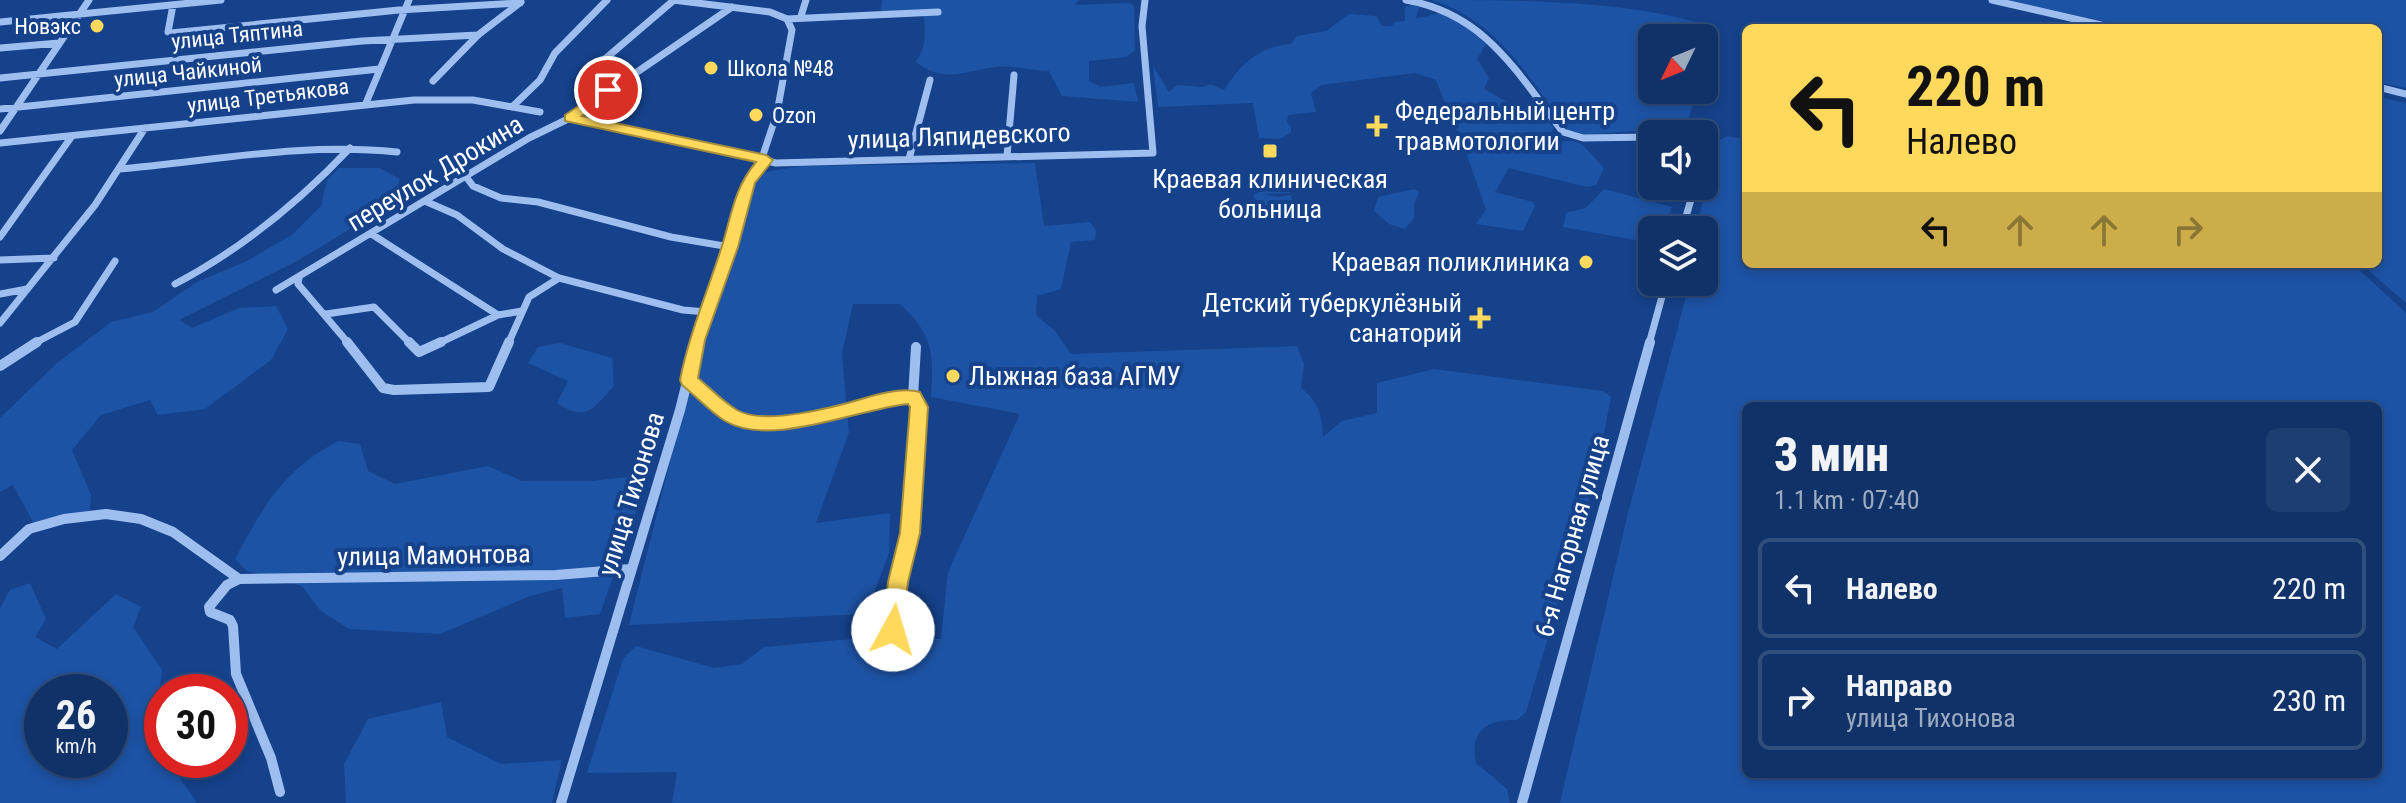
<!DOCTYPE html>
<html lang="ru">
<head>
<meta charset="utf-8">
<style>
	body { margin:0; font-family:"Roboto Condensed",sans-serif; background:#1e3e71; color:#f1f3f6; height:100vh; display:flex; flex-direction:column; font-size:30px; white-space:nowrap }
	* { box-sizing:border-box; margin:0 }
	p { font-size:26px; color:#9caac0 }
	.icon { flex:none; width:44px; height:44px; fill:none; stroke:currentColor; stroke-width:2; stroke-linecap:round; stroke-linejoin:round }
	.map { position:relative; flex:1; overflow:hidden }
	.sheet { position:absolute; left:1742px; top:402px; width:640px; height:376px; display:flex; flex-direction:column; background:#103268; border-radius:12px; box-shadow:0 4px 12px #0003,0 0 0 2px #304d7c }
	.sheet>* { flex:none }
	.banner { position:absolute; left:1742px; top:24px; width:640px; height:244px; border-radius:12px; box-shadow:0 4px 12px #0003,0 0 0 2px #304d7c; background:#ffd95c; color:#111; overflow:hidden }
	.needle { width:52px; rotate:227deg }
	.buttons { position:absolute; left:1638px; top:24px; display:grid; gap:16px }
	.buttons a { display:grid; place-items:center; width:80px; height:80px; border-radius:12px; background:#103268; box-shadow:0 4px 12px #0003,0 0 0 2px #304d7c; font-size:40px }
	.speed { position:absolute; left:24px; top:674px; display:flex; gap:16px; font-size:40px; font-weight:700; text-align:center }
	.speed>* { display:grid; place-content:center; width:104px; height:104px; border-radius:50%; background:#103268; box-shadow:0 4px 12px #0003,0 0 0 2px #304d7c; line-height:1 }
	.speed small { font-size:20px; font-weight:400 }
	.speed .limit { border:12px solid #d22; background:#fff; color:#111 }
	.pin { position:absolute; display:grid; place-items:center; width:68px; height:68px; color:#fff; margin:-34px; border:4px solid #fff; border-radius:50%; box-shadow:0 2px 8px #0007 }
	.me { position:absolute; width:88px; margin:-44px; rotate:6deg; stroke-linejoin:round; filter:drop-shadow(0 0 6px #0008) }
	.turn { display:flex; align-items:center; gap:28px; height:168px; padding:0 32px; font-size:36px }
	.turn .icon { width:104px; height:104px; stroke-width:2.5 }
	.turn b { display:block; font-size:56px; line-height:68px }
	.lanes { display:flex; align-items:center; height:76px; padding:0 32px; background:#0003; justify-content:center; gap:40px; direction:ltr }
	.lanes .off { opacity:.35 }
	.round { display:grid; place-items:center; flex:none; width:84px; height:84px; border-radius:12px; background:#1e3e71 }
	.headline { display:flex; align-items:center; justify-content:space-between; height:136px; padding:0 32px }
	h1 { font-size:48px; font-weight:800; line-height:60px }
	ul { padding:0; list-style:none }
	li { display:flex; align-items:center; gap:24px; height:100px; margin:0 16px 12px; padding:0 16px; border:4px solid #304d7c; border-radius:12px }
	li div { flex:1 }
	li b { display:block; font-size:30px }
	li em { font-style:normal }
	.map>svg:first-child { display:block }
	.green { fill:#1d53a5; fill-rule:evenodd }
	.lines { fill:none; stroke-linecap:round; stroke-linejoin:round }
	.minor-far1 { stroke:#9ebeef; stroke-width:7 }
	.minor { stroke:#9ebeef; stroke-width:10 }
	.route { fill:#ffd95c; stroke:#a68d3c; stroke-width:2 }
	.poi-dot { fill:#ffd95c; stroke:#15428b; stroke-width:3 }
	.labels { text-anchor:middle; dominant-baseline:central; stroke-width:8; stroke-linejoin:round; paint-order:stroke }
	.far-poi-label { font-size:22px; fill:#fff; stroke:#15428b; text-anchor:start }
	.far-street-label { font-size:22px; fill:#fff; stroke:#15428b }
	.poi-label { font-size:26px; fill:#fff; stroke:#15428b; text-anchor:start }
	.street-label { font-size:26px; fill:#fff; stroke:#15428b }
</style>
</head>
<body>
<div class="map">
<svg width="2406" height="803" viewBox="0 0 2406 803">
	<rect width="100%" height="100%" fill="#15428b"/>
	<path class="green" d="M882,0H1080L1074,5L1129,3L1134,6L1135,50L1126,57L1089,61V81L1101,87L1134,83L1138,102L1062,96L1049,71C1036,71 1025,68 1012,67C977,63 949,89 916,62C926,46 926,35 924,17L916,11H881Z
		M1431,0C1520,0 1642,0 1720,30L1704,75V38H1652V90H1699L1684,130L1678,134L1633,131L1584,135L1571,133L1564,126C1529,76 1493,17 1431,0Z
		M2005,0H2406V88L2378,82V28H2134Z
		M1412,5L1419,7L1416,18C1423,18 1429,15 1436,14C1456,12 1473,31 1486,44L1477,59L1489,78L1484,89L1507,102L1531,124L1549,123L1554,128L1550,134L1468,137L1455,129L1436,80L1415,73L1321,85L1311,93L1316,112L1288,115L1287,122L1291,127V132L1280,139L1259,138L1253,103L1158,107L1153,66L1169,92L1177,85L1203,87L1210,84L1224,90C1241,63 1260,46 1291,44L1297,36L1326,31L1349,14L1376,16L1382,26H1392L1395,22L1405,21V7Z
		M2378,97L2406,103V303L2361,264H2378Z
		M1728,136L1746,140V264H2353L2406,313V803H1560L1628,513L1690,282H1704V230H1695L1713,164L1710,156L1716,142ZM1746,406H2378V774H1746Z
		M1573,141L1582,144L1604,168L1596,185L1587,187L1509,168L1495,192L1533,202L1535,206L1523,231L1476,224L1486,210L1467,155L1471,147L1482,144Z
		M1035,163L1044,226L1090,222L1096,230L1095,240L1071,242L1061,289L1037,296L1036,315L1055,331L1071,354L1297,346L1304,364L1301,388C1319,401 1322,416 1323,437L1342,421L1377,413V383L1434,369L1603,391L1611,397L1595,479L1526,712L1517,720C1488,719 1469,730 1476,763L1507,789L1510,803H672L677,772L587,773L623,659L636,646L714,668L742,664L764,647L863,638L941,639L948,572L1020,414L931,397C934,354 933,334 900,304H853L842,354L849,432L816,523L890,513L889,553L866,614L629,625L681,418L759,173L800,166Z
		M339,168H379L400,179L392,200L357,215L355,226L297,261L179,320L192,328L239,308L276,306L288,329L271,360L205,409L158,415L150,400L101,415L72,450L91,495L89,519L37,529L13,485L0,492V418L57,363L111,322L153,312L197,282L247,261L293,234L321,206L327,180Z
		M1281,179L1283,184H1288L1290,193L1262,194L1278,197L1291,195L1294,214C1271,216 1263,207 1253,196L1273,180Z
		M1414,189L1419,192L1414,205V218L1405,229L1389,224L1374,211L1378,197Z
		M1604,189L1672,207L1664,230H1652V243L1563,227L1566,213L1586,208Z
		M560,343L612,358L614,386C593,408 587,423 557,403L568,381L528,363L538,347Z
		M339,441L360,444L368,471L395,484L488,466L522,481H591L649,475L600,614L565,618L562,588L530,596L440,634L349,629L320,610L302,586L247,571L235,559C263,507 284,468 339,441Z
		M30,583L46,619L35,637L57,649L116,594L141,607L133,627L162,670L157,712L162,760H168L197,803H0V608L10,590ZM42,692H110V760H42Z
		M441,702L447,737L501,764L562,760L552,803H346L344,764L368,719Z"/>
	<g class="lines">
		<path class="minor-far1" d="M673,0L770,12L787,19
			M1406,0C1486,14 1517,73 1563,132L1583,138L1652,137
			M1992,0L2114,28
			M173,5L168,32L171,33L399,10L520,3
			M801,16L806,0
			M787,19L938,12
			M0,22L221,0
			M0,48L59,43
			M598,65L674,0
			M0,78L362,41L478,35
			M433,81L478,35L521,2
			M2378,87L2406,94
			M366,103L409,0
			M512,107L540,80L555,53L607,0
			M0,109L379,69
			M570,118L776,163L1153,153L1142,26L1145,0
			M0,131L89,0
			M0,143L414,100H473L540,112
			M1704,154V159
			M1007,156L1014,75
			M909,159L930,80
			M119,169C212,161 303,142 397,152
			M467,178L473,186L501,198L538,202L671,237L730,247
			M427,202L457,215L503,249L559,278L683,310L706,312
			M1682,230L1695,186
			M373,235L498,315L522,311
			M0,237L72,136
			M0,260L54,258
			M299,278L298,284L349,344
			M175,284C242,249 298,203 350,148
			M276,290L529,138L570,118L732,7
			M0,294L27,289
			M326,314L374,307L411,344
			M0,323L95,205L145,128
			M33,344L75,322L115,261
			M437,344L498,315
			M508,344L529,297L559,278
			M696,344L730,247L748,182L766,160L763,155L777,113L792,30L787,19
			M1649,344L1666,282"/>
		<path class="minor" d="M347,342L383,388L394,390L489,387L509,342
			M409,342L419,352L441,342
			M0,366L37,342
			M689,380L732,417L763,424L840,412L878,400L913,397
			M0,556L29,529L64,519L106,514L141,519L173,532L239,579L556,575L630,569
			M239,579L227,585L209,607L210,612L230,620L233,626L236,674L271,758L280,792
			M893,630C897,592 907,557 912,519C916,482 917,444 919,407L913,397L916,347
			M561,803L680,410L697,342
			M1522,803L1650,342"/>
	</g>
	<path class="route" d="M608,86L615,90L613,93L582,116L766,155L773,160L755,183L738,247L705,340L698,378C710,388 723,402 737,410C764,426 835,407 865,398C881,393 903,387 920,392L928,407L920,533L908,582L901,636L893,639L886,636L883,630L888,582L900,533L910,407L908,404C858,409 771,448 725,421C710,412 696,396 682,385L680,380C689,334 707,293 721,249C732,215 733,190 756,162L565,121V115Z"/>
	<g class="poi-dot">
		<circle cx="97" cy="26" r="8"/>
		<circle cx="711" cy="68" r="8"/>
		<circle cx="756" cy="115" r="8"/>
		<path d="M1373 114h8v8h8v8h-8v8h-8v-8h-8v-8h8z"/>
		<rect x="1262" y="143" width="16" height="16" rx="4"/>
		<circle cx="1586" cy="262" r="8"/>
		<path d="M1476 306h8v8h8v8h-8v8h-8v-8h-8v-8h8z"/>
		<circle cx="953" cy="376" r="8"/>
	</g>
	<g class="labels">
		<g class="far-poi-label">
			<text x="81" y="26" text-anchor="end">Новэкс</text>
			<text x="727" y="68">Школа №48</text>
			<text x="772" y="115">Ozon</text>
		</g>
		<g class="far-street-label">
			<text transform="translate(237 35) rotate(-6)">улица Тяптина</text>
			<text transform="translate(188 72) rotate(-6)">улица Чайкиной</text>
			<text transform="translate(268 96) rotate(-7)">улица Третьякова</text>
		</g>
		<g class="poi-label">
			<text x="1395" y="111">Федеральный центр<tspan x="1395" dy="30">травмотологии</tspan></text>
			<text x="1270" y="179" text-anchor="middle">Краевая клиническая<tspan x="1270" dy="30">больница</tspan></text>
			<text x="1570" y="262" text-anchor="end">Краевая поликлиника</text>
			<text x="1462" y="303" text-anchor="end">Детский туберкулёзный<tspan x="1462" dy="30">санаторий</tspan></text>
			<text x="969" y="376">Лыжная база АГМУ</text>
		</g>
		<g class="street-label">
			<text transform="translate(959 136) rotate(-2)">улица Ляпидевского</text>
			<text transform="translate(435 173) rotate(-31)">переулок Дрокина</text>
			<text transform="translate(631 494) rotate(-73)">улица Тихонова</text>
			<text transform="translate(1572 536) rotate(-74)">6-я Нагорная улица</text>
			<text transform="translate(434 555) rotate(-1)">улица Мамонтова</text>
		</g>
	</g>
</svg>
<div class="buttons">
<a><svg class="needle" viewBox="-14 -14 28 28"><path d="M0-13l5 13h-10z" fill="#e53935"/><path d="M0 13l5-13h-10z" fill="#9caac0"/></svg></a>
<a><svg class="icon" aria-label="sound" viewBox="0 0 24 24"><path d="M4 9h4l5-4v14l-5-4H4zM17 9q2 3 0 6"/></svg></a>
<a><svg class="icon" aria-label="layers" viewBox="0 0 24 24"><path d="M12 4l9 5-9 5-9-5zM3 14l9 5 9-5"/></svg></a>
</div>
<div class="speed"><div>26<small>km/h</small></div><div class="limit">30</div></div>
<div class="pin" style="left:608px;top:90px;background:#d93025"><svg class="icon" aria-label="arrive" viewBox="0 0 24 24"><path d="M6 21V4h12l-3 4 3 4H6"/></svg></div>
<svg class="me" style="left:893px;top:630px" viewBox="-20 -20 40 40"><circle r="19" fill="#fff"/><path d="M0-13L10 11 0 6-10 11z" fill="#ffd95c"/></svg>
<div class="banner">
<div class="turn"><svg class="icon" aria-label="left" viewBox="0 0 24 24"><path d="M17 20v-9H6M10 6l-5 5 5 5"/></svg><div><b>220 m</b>Налево</div></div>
<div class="lanes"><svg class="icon" aria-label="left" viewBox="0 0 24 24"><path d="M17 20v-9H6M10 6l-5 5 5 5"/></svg><svg class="icon off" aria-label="ahead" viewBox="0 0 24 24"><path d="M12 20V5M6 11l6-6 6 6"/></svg><svg class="icon off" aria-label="ahead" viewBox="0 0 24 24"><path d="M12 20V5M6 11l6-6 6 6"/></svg><svg class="icon off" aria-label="right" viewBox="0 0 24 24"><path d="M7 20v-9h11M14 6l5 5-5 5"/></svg></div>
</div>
<section class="sheet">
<div class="headline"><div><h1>3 мин</h1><p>1.1 km · 07:40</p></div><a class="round"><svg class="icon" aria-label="close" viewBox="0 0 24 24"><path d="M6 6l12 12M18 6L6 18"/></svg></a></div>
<ul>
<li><svg class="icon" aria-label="left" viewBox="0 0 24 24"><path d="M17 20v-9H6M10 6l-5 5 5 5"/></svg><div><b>Налево</b></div><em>220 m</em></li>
<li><svg class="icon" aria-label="right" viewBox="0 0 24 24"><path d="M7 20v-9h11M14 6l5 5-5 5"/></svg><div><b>Направо</b><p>улица Тихонова</p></div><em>230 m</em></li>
</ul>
</section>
</div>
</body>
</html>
